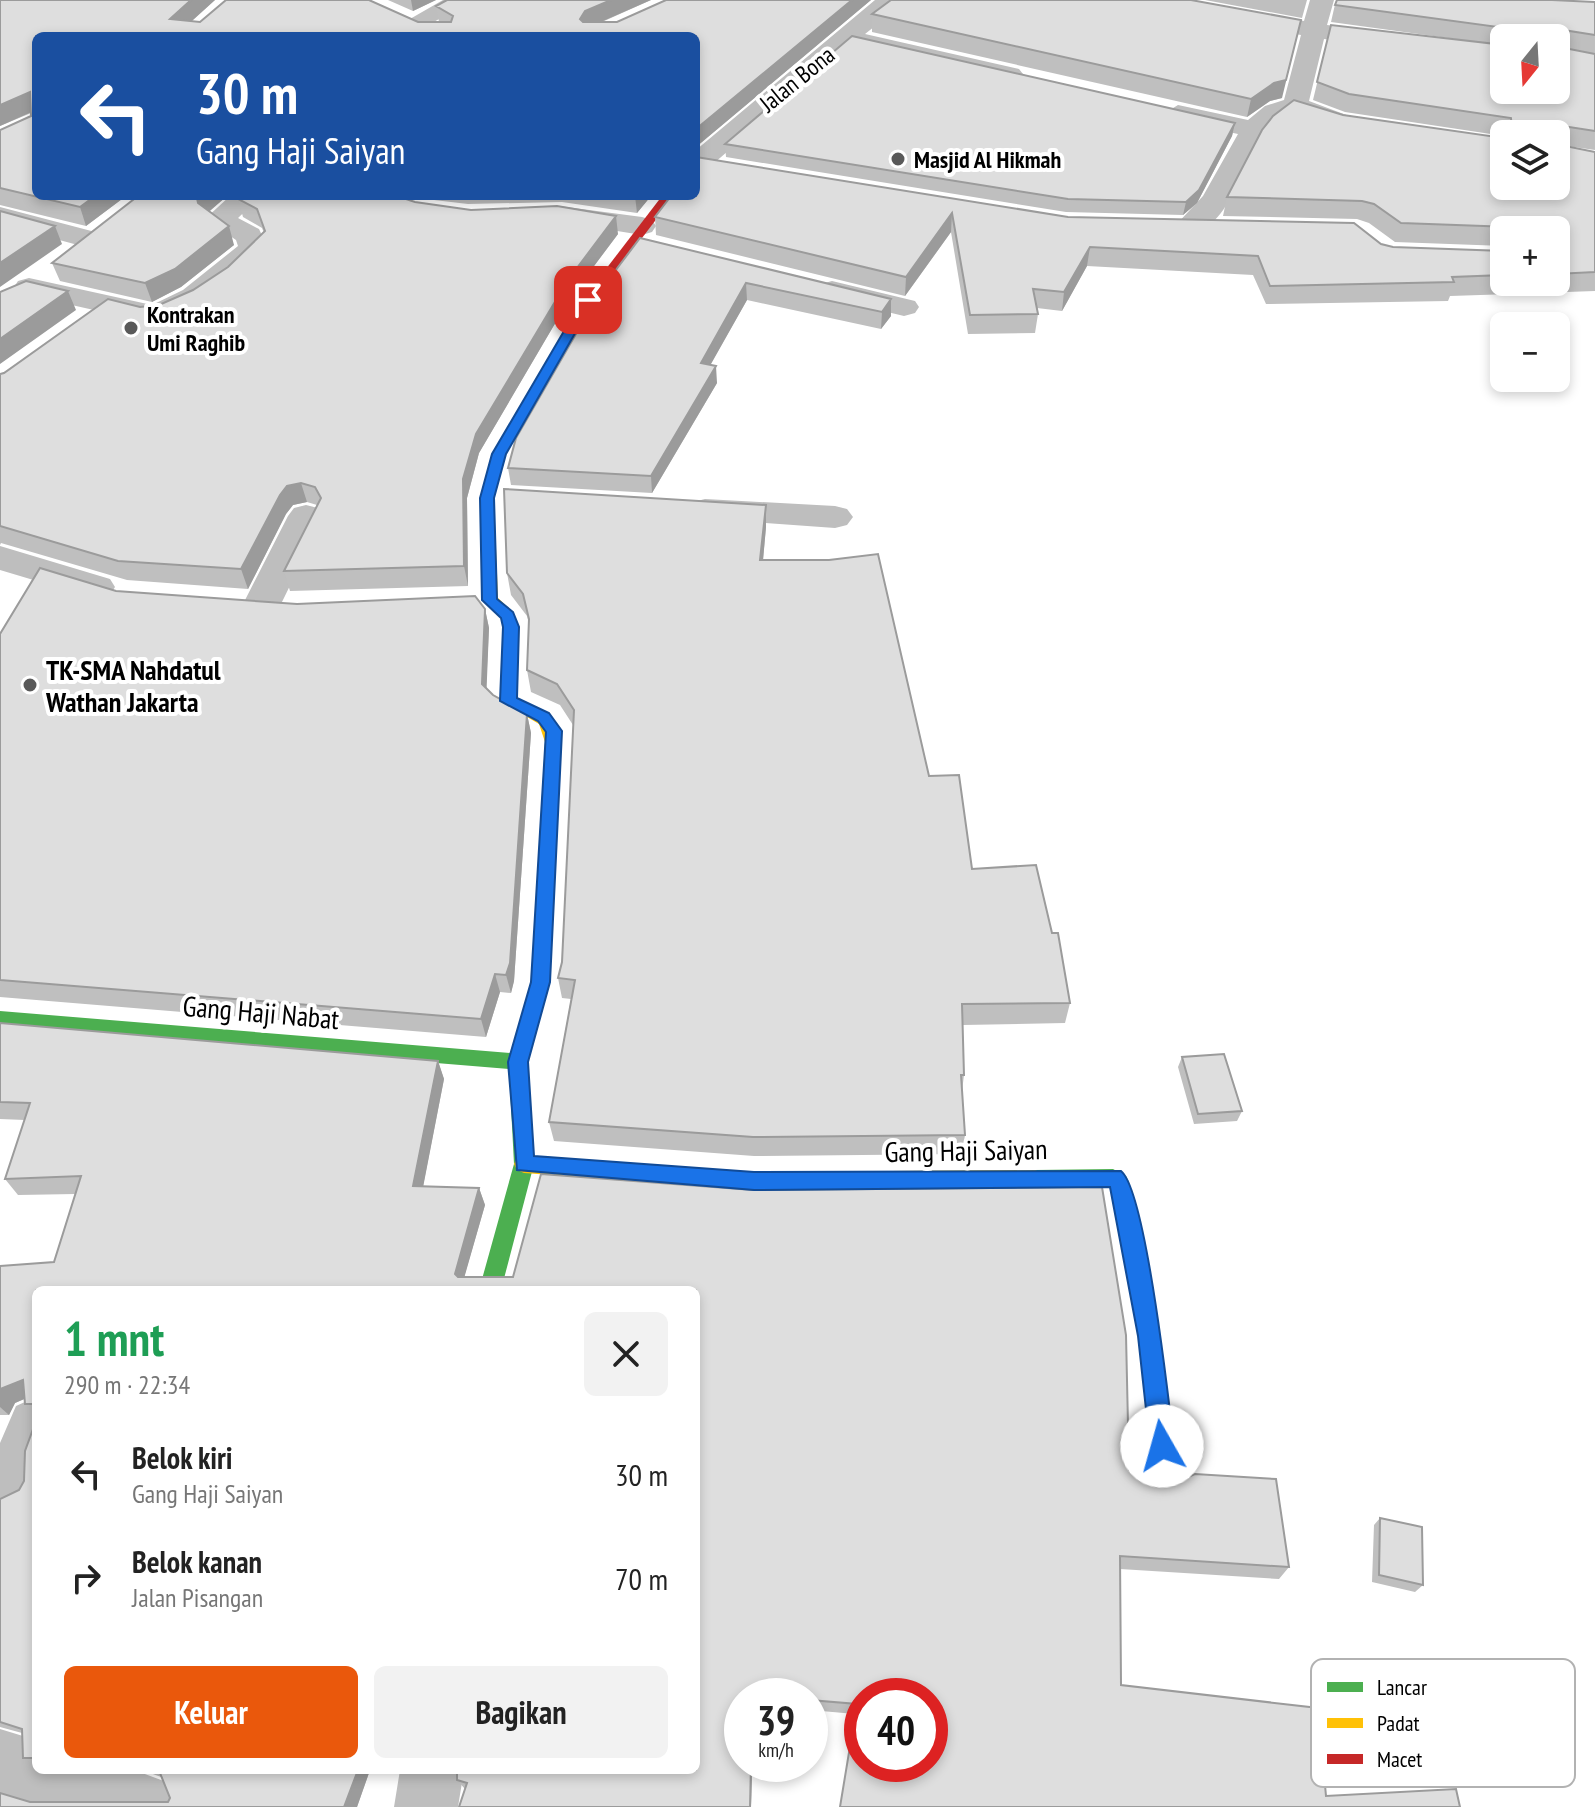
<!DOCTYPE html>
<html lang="id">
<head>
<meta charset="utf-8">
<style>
	body { margin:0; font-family:"PT Sans Narrow",sans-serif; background:#f2f2f2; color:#222; height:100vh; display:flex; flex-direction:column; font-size:30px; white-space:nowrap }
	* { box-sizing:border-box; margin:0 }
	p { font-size:26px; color:#767676 }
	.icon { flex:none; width:44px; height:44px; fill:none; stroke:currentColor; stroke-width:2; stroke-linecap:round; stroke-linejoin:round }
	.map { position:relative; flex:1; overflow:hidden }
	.details { position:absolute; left:32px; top:1286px; width:668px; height:488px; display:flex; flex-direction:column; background:#fff; border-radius:12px; box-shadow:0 4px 12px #0003 }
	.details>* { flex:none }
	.guide { position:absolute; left:32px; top:32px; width:668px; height:168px; border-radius:12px; box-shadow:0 4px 12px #0003; background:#1a4fa0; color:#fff; overflow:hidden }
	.needle { width:52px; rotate:198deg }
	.buttons { position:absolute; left:1490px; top:24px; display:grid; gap:16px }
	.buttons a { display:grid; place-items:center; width:80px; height:80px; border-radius:12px; background:#fff; box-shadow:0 4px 12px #0003; font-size:40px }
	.speed { position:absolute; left:724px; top:1678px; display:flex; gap:16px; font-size:40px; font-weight:700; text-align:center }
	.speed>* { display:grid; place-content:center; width:104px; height:104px; border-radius:50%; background:#fff; box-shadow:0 4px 12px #0003; line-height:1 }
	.speed small { font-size:20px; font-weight:400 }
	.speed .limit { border:12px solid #d22; background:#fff; color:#111 }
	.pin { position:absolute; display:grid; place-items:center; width:68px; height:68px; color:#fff; margin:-34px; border-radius:16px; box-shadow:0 4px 12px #0006 }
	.me { position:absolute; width:88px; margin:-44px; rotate:353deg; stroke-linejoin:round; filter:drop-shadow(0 0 6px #0008) }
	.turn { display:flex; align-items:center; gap:28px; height:168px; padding:0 32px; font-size:36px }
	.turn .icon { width:104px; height:104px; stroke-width:2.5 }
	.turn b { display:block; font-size:56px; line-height:68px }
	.round { display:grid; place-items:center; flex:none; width:84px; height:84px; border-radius:12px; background:#f2f2f2 }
	.overview { display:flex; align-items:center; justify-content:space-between; height:136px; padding:0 32px }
	h1 { font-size:48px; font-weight:700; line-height:60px; color:#1e9e55 }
	.cta { display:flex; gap:16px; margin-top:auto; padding:16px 32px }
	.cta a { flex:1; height:92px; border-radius:12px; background:#ea580c; color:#fff; font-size:32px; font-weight:700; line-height:92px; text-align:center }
	.cta a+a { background:#f2f2f2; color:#222 }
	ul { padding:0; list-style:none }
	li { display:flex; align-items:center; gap:24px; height:104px; padding:0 32px }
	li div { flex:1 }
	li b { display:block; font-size:30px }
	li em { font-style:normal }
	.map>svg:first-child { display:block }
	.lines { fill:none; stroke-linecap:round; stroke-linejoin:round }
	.street { fill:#bebebe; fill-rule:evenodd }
	.fast { fill:#4caf50; fill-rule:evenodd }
	.slow { fill:#ffc107; fill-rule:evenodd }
	.jam { fill:#c62828; fill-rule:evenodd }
	.wall { fill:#bfbfbf; fill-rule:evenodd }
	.shaded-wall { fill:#9b9b9b }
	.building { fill:#dedede; stroke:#9b9b9b; stroke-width:2; fill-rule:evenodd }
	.route { fill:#1a73e8; stroke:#114b97; stroke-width:2 }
	.poi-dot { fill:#595959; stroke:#fff; stroke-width:3 }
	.labels { text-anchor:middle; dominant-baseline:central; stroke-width:8; stroke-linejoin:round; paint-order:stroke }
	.far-street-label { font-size:24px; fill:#000; stroke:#fff }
	.far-poi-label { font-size:24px; font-weight:bold; fill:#000; stroke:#fff; text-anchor:start }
	.poi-label { font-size:28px; font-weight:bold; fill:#000; stroke:#fff; text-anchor:start }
	.street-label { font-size:28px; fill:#000; stroke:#fff }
	.key { fill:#fff; stroke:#b2b2b2; stroke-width:2 }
	.key-label { font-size:22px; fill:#000 }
</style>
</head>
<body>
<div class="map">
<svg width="1595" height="1807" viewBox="0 0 1595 1807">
	<rect width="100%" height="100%" fill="#fff"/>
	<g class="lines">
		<path class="street" d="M443,0H473L423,28H407L403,23Z
			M875,0H908L865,34L1019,69L1023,74L1010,82L851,45L706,170L696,172V150Z
			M1138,0H1188L1304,21L1310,0H1334L1327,25L1504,46V60L1324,39L1309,101L1349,116L1353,122L1349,128C1327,133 1305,106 1284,116C1237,139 1244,221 1189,235L1179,232L1175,226L1203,196L1238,134L1169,119L1165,113L1178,105L1248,120L1265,106L1284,100L1301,35L1150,7Z
			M230,196H261L238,218L259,229L268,248L204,303L177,317L152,323L18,293L14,287L18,281L29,278L152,305L183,290L238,246L236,240L205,219Z
			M559,206L642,217L652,220L656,226L652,232L642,235L549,220L545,214L549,208Z
			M0,207L99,233L103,239L99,245L89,248L0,224Z
			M832,281L915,301L919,307L915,313L904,316L821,296L817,290L821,284Z
			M705,499L835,506L847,509L853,517L847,525L835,528L693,518L687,510L693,502Z
			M306,505L318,508L324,516L281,604L275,613L262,616L249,613L243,604L288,516L294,508Z
			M0,546L110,579L115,587L110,595L97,599L0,570Z
			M36,1397V1493L33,1500L13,1509H0V1443L16,1406Z
			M0,1729L36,1740V1770H134L172,1784L181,1807H46L0,1793Z
			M400,1770H464L458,1807H394Z"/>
		<path class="fast" d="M553,736L561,742L549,982L528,1062L534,1164L501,1290H479L514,1164L509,1069L0,1027V1011L511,1053L531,982L545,742Z
			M1113,1169L1126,1176L1129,1182L1160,1336L1177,1466L1173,1474L1165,1478L1157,1474L1153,1466L1138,1336L1110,1187L1035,1188L1028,1185L1025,1179L1028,1173L1035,1170Z"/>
		<path class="slow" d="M590,294L596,298L506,454L494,498L498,598L513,612L519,627L516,698C538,707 559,715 561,742L553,748L545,742L539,724L500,701L503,627L501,618L482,600L480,498L492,454L584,298Z
			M524,1155L754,1172L1035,1170L1042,1173L1045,1179L1042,1185L1035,1188L754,1190L524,1173L517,1170L514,1164L517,1158Z"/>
		<path class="jam" d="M662,196H674L594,301H586V295Z"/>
	</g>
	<path class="wall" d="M0,0H215L192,21L200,22H439L436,6L447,0H651L602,22H617L666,0H871L696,147V36L36,196H126L86,226L0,205V130L31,116V113L0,126Z
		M388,0H436L413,11Z
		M1205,0H1307L1302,18Z
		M1336,0L1595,2V150L1560,145L1595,152V291L1450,296L1448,301L1266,304L1253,275L1087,266L1062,311L1037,308L1038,314L1035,333L968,334L951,232L905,296L656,235L655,217L671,196L1068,217L1381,244L1393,247L1504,251V282H1556V230H1504V246L1395,242L1369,223L1357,219L1223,216L1227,197L1504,186L1556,134H1504V136L1345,112L1313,100L1331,25L1470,41L1331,22ZM1504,38H1556L1504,90Z
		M872,14L1282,98L1270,101L1247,117L872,32Z
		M1235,123L1232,136L1197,203L1183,215L1066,212L726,157L725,144Z
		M138,196H227L209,211L234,245L181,287L152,302L60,281L52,263Z
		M427,196H651L637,213L562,202L468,204L434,200Z
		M238,199L415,202L618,234L570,298L479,453L467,498L468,586L290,591L284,571L317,505L307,502L293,505L286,514L248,589L127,580L1,543L0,545V374L140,307L159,305L193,290L228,267L264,233L262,228L243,217Z
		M640,238L891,299V316L881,329L747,300L710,365L717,383L652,493L511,485L508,468Z
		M766,527L763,560L929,776L972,869L1052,933L1070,1003L1065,1023L963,1025L964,1075L962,1091L965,1135L962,1154L754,1156L554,1141L549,1122L571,999L562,998L558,978L562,962L573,725L560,705L531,692L527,670L529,624L527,616L511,595L507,573Z
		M116,591L297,604L485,609L489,628L486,688L493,695L527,714L531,733L514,981L511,993L500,992L486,1037L0,997V634Z
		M0,1023L438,1061L444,1079L423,1186L479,1188L485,1205L464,1277H513L541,1174L753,1190L1102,1187L1126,1335L1129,1470L1148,1471L1171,1484L1195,1474L1276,1479L1289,1567L1279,1579L1120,1569L1121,1685L1318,1708L1326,1796L1456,1789L1460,1807H840L855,1714L810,1710V1696H742V1764H752L751,1807H459L465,1789L457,1780V1770H696V1290H36V1415L25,1404L24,1399L15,1403L9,1415H0V1266L54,1262L75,1194L18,1195L5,1179L25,1120L0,1119ZM862,1696H930V1764H862Z
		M1182,1057L1242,1111L1237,1121L1194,1124L1178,1067Z
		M36,1421V1765L23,1758L22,1733L0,1727V1499L19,1490L24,1481Z
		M1380,1518L1423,1585L1415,1592L1372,1582L1374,1525Z
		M142,1770H370L357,1807L30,1802H168L170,1798L161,1777Z"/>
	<path class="shaded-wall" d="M191,0H215L175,36L170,19Z
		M411,0H436L413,11Z
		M611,0H651L587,28L580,19L585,11Z
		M852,0H871L696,147V129Z
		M1301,20L1282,98L1270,101L1247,117L1251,99Z
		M30,92L36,110L0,126V105Z
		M1235,123L1232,136L1197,203L1183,215L1186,202Z
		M95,196H126L86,226L80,207Z
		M200,196H227L203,217L198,203L197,198Z
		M635,196H651L637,213Z
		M952,213L951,232L905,296L906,277Z
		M616,216L618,234L570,298L479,453L467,498L468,586L464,566L463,479L476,434L568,280Z
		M55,226L62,244L0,287V263Z
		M229,226L234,245L181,287L152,302L145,283Z
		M1090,247L1087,266L1062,311L1064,292Z
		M746,283L747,300L702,380L701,363Z
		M68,291L76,310L0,364V339Z
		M891,299V316L881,329L882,312Z
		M716,366L717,383L652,493L651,476Z
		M301,483L307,502L293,505L286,514L248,589L241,569L280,495L287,486Z
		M766,505V527L761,582L760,560Z
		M485,609L489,628L486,703L482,684Z
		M527,714L531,733L514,981L511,993L506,975Z
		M495,974L500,992L486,1037L481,1019Z
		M438,1061L444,1079L420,1203L413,1186Z
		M479,1188L485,1205L461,1289L455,1274Z
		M23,1380L36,1394L15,1403L9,1415L0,1407V1389Z
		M751,1764H752L751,1807H750Z
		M358,1770H370L357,1807H344Z"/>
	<path class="building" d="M0,0H191L170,19L200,22L226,0H369L418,22H451L453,16L436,6L447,0H611L585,11L580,19L583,22H617L666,0H852L696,129V36H36V196H95L80,207L0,188V130L31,116L30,92L0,105Z
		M891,0H1191L1301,20L1286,80L1274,83L1251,99L872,14Z
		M1337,0H1552L1595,2V35L1563,30L1559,47L1595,54V131L1563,126L1560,129V145L1595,152V272L1556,274V230H1513L1511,227L1401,223L1374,204L1362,201L1227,197L1262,130L1273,116L1294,100L1343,115L1504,138V186H1556V134H1512L1511,118L1349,94L1317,82L1331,25L1504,45V90H1556V38H1511L1513,29L1335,5Z
		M852,36L1235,123L1199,190L1186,202L1068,199L725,144Z
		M696,157L1068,217L1354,223L1381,244L1393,247L1504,251V275L1452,277L1454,282L1270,286L1258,256L1090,247L1064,292L1033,289L1038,314L970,315L952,213L906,277L655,217L671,196H696Z
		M138,196H200L197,198L198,203L229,226L175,269L145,283L52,263Z
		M240,196H397L415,202L471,210L557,206L616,216L568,280L476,434L463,479L464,566L284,571L321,498L315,487L301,483L287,486L280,495L241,569L118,561L0,526V374L4,373L108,299L140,307L159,305L193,290L228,267L265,231L257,209L238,199Z
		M0,211L55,226L0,263Z
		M640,238L891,299L882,312L746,283L701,363L716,366L651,476L508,468L516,438L603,287Z
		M26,281L68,291L0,339V292Z
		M504,489L766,505L760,560H829L878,554L929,776L959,775L972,869L1036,865L1052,933H1058L1070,1003L962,1004L964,1075H961L965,1135L753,1137L549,1122L575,980L558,978L562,962L574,710L557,684L527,670L529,619L523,594L507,573Z
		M40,568L116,591L297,604L475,596L485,609L482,684L493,695L527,714L510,963L506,975L495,974L481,1019L0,980V634Z
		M0,1023L438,1061L413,1186L479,1188L455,1274L458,1277H513L541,1174L753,1190L1102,1187L1126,1335L1129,1470L1148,1471L1171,1484L1195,1474L1276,1479L1289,1567L1120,1556L1121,1685L1318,1708L1326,1796L1456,1789L1460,1807H840L857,1704L810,1700V1696L752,1695L742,1696V1764H751L750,1807H459L467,1783L457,1780V1770H696V1290H36V1404H25L23,1380L0,1389V1266L54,1262L81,1176L5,1179L30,1103L0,1102ZM862,1696H930V1764H862Z
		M1224,1054L1242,1111L1198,1114L1182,1057Z
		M36,1421V1758H23L22,1729L0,1722V1499L19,1490L24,1481L25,1451Z
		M1380,1518L1422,1527L1423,1585L1379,1575Z
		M152,1770H358L344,1807H0V1793L30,1802H168L170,1798L160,1773Z"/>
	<path class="route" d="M584,297L594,300L506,454L494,498L497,599L513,612L519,627L517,698L549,713L562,731L550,982L528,1062L534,1156L754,1172L1121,1171C1146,1191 1169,1403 1174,1446L1170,1454L1162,1457L1154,1454L1150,1446L1138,1336L1110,1187L754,1190L517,1170L508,1062L531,982L546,732L538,721L500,701L503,627L501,618L482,600L480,498L492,454Z"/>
	<g class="poi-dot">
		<circle cx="898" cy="159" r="8"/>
		<circle cx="131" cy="328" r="8"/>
		<circle cx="30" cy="685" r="8"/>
	</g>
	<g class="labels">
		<g class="far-street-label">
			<text transform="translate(797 79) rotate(-39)">Jalan Bona</text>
		</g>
		<g class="far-poi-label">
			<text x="914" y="159">Masjid Al Hikmah</text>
			<text x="147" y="314">Kontrakan<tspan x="147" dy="28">Umi Raghib</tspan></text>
		</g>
		<g class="poi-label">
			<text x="46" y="669">TK-SMA Nahdatul<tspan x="46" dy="32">Wathan Jakarta</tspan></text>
		</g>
		<g class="street-label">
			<text transform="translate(261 1012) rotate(5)">Gang Haji Nabat</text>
			<text transform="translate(966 1150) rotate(-1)">Gang Haji Saiyan</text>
		</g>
	</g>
	<rect x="1311" y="1659" width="264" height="128" rx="12" class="key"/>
	<rect x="1327" y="1682" width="36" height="10" fill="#4caf50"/>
	<rect x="1327" y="1718" width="36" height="10" fill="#ffc107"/>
	<rect x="1327" y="1754" width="36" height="10" fill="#c62828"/>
	<g class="key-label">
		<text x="1377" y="1695">Lancar</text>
		<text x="1377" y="1731">Padat</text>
		<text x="1377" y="1767">Macet</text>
	</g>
</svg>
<div class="buttons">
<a><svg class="needle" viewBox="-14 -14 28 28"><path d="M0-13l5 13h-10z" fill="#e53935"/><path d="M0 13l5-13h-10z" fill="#767676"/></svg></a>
<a><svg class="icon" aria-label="layers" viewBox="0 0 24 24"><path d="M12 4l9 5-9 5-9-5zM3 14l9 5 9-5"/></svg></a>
<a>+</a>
<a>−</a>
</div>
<div class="speed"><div>39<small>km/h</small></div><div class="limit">40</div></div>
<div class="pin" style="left:588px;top:300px;background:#d93025"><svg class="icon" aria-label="arrive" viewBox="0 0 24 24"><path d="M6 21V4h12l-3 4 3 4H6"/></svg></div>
<svg class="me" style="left:1162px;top:1446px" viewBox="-20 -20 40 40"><circle r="19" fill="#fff"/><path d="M0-13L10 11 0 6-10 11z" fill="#1a73e8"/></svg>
<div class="guide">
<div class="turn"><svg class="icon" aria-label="left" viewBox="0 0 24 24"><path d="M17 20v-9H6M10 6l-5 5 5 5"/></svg><div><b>30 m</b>Gang Haji Saiyan</div></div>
</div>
<section class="details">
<div class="overview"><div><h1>1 mnt</h1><p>290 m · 22:34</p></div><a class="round"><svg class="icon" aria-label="close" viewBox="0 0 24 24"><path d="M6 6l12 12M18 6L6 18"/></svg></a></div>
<ul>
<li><svg class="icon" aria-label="left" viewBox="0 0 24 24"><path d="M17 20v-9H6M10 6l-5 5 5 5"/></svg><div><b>Belok kiri</b><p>Gang Haji Saiyan</p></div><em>30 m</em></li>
<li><svg class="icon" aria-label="right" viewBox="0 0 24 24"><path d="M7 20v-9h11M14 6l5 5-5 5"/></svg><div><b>Belok kanan</b><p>Jalan Pisangan</p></div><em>70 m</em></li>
</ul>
<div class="cta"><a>Keluar</a><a>Bagikan</a></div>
</section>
</div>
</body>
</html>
